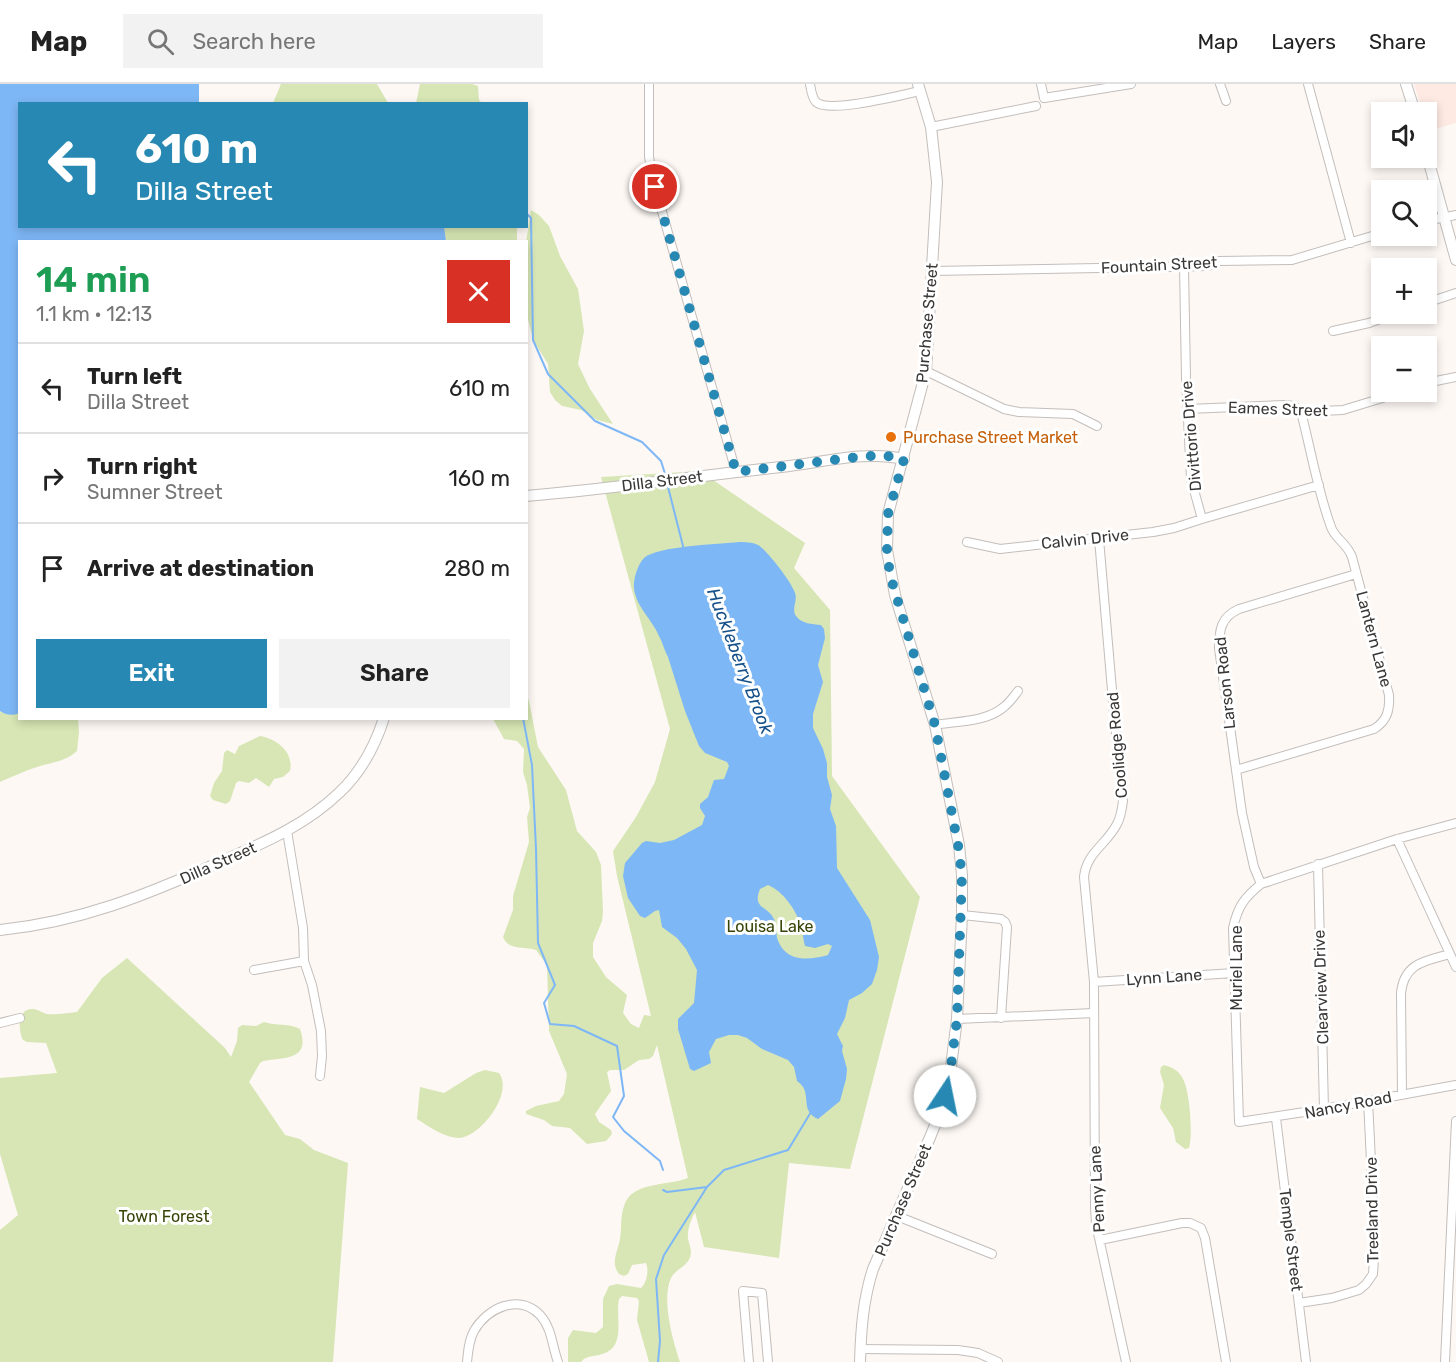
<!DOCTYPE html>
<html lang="en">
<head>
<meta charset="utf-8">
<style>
	body { margin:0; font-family:Rubik,sans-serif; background:#f2f2f2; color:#222; height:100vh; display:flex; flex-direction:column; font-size:22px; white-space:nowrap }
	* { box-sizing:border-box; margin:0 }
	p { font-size:20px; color:#767676 }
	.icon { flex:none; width:33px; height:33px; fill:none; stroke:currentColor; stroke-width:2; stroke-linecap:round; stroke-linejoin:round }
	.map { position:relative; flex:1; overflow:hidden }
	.sheet { position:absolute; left:18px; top:156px; width:510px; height:480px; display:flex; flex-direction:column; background:#fff; border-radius:0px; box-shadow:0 3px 9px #0003 }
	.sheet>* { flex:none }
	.banner { position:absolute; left:18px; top:18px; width:510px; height:126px; border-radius:0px; box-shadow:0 3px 9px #0003; background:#2789b3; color:#fff; overflow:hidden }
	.buttons { position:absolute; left:1371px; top:18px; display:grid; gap:12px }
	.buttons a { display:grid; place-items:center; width:66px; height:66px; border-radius:0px; background:#fff; box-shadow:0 3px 9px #0003; font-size:30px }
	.pin { position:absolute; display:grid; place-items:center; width:51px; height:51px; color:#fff; margin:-26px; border:3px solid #fff; border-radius:50%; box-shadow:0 2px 6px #0007 }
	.me { position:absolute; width:66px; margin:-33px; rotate:11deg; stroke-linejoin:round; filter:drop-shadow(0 0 4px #0008) }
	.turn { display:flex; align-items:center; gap:21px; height:126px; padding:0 18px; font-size:27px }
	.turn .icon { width:78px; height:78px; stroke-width:2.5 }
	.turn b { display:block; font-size:42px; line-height:51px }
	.round { display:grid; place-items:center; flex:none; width:63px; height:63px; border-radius:0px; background:#f2f2f2 }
	.overview { display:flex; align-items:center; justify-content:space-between; height:102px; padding:0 18px }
	h1 { font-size:36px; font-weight:600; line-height:45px; color:#1e9e55 }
	.button { display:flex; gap:12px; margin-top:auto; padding:12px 18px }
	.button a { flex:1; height:69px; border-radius:0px; background:#2789b3; color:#fff; font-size:24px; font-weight:600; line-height:69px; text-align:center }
	.button a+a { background:#f2f2f2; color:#222 }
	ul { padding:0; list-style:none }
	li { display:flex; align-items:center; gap:18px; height:90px; padding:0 18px; border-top:2px solid #e0e0e0 }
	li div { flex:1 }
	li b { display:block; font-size:22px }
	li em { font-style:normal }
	header { display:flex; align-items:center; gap:36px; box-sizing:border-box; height:84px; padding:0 30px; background:#fff; border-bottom:2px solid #e0e0e0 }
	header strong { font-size:28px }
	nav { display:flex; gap:33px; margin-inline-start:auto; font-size:21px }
	.search { width:420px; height:54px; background:#f2f2f2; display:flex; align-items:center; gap:15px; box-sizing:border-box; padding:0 21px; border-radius:0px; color:#767676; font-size:22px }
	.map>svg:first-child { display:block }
	.education { fill:#feeae3 }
	.green { fill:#d7e6b4 }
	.water { fill:#7eb7f6; fill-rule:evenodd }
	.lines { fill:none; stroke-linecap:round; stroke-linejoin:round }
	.stream { stroke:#7eb7f6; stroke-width:2 }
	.minor-casing { stroke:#c3bebb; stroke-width:10 }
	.major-casing { stroke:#c3bebb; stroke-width:12 }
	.minor { stroke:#fff; stroke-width:8 }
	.major { stroke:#fff; stroke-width:10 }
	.route { stroke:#2789b3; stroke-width:10; stroke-dasharray:0 18 }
	.food-dot { fill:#e8710a; stroke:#fff; stroke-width:2 }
	.labels { text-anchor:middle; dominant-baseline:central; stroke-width:6; stroke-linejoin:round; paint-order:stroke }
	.street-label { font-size:16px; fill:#3a3837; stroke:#fff }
	.food-label { font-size:16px; fill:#c56008; stroke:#fff; text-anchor:start }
	.park-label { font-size:16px; fill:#364305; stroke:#fff }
	.water-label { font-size:18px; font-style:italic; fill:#16518a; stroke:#fff }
</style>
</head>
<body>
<header>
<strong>Map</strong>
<div class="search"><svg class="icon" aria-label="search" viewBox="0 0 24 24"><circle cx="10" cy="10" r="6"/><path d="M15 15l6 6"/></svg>Search here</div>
<nav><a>Map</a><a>Layers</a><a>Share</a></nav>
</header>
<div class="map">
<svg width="1456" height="1278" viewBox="0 0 1456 1278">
	<rect width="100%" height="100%" fill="#fdf8f4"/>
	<path class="education" d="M1414,0H1456V39L1428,47L1426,28H1423Z"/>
	<path class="green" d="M281,0H377L388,19H273Z
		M420,0H472L478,2L479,16L482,19H416Z
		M531,126L539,131L549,142L560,172L578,205L584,247L578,280L590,305L613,340L597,336L581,326L562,322L555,316L550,308L548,280L533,256L527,231L526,158Z
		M444,143H517V156L516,158L446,157Z
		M700,387L805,459L794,484L830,526L832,692L920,813L850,1085L789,1079L779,1174L704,1163L695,1128C691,1136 687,1145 688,1155C689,1159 691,1165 691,1169C690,1182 676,1184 671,1194C661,1214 673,1258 680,1278H649L637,1236L639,1217L637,1214L622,1212L619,1215C615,1233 627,1263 602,1270C594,1273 586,1271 581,1278H568V1254L573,1246L596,1249L603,1243V1215L609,1202L617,1200L641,1204C647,1199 649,1186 646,1179L632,1181L628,1190L624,1192L619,1190C610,1179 618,1167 620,1155C622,1144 620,1133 624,1122C631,1097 669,1102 688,1094L657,961L653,972L649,975L639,976L624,986H610L607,988L611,1007L595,1030L599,1038L611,1046L612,1050L606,1057L587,1060L570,1044L552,1042L544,1036L526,1030V1027L536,1022L559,1017L564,1010L567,990L549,947L547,881L536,866C523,862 509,867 503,853L513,826V812L529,758L527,733L530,724L527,701L523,688L524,665L517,657L504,655L493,635L526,634L527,612L529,617L538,663L566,706L577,747L596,768L601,781L603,828L602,837L593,859V873L606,893L627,911L623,929L631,940L639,944L644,931L651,932L617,792L613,767L636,733L655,698L670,645L601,393Z
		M0,627L3,629H19L20,634L78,635L79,648L77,667C65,678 52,678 37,683C24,687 12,693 0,698Z
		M260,652C277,655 294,668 290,687L283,693L274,695L269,703L256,694L249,699L239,697L236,699L230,717L226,720L213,716L210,712L214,699L222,687L224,669L227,666L235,670L239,662Z
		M127,874L225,964L231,973L237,957L238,944L242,941L256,942L264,938C276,942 290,939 300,945C311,977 284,973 263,977L260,979L249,998L285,1051L300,1055L314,1066L348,1079L333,1278H0V1146L18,1131L0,1070V994L57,989L46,959L27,958L23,956C18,946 17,924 33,925C38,925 42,929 47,930C56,931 67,929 77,928L102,894Z
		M1164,981C1173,983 1180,988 1183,995C1190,1008 1193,1050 1189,1064L1185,1065L1176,1058L1173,1044L1160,1024L1164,1001L1160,988L1161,983Z
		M485,986L499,989C514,1009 481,1052 460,1054C445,1054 429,1043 417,1035L420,1003L444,1009L476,989Z"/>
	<path class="water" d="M0,0H199V19L20,20V142H444L446,157L20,158V629C13,632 5,631 0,627Z
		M739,458C745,458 752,458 758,461C767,466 792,499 795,509C798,516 791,525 796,532C802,540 812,540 821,541L824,545L825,554L818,581L823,598L813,630V644L823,665L827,679V693L832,711L830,725L836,742L837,784L870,836L879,873L877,886L872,900L862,909L849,916L845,934L837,950L843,962L842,967L847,985L846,995L840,1017L818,1035C798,1026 814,1008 797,997L794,983L788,976L762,965L747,954L738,951H729L716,955L709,968L711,979L694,987L690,985L678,945V935L694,919L697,886L686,865L677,854L662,843L659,826L655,827L645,834L640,832L628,814L623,792L625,779L642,759L646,757L660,759L674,756L702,741L705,732L700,724V720L708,713L714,696L724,695L729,682L727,678L705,669L699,662L685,627L668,573C664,566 663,559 659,552C652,535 636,523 634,504C633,495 638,480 644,474C657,462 720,460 739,458ZM768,801C784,808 796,826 801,842C803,849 803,855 805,862L815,864L828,860L832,862L828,871C807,877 785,878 777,854C776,848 776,841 774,835C767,821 752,825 760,805Z"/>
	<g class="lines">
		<path class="stream" d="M526,129L531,134L533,256L548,290L595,337L642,358L661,377L666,393
			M667,399L684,466
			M523,634L532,681L536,765L538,859L555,901L544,919L550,940L574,942L617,962L624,1012L613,1033L624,1047L660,1077L663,1086
			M663,1106L667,1108L707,1103
			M658,1278L660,1257L656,1195L664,1171L707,1103L724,1086L788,1066L811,1028"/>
		<defs>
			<path id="minor" d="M649,0V73L655,103L736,388
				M810,0C811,6 812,14 816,18C829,30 901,11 920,7
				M1041,0L1044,14L1131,0
				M1220,0L1226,17
				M1308,0L1351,159
				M931,43L1036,22
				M1426,137L1456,131
				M1184,182L1186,294L1191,395L1202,435L1319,401
				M932,187L1208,182L1219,177L1292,176L1382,149
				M1426,219L1456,209
				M1333,247L1369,239L1394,230
				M926,287L1004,325L1019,328L1073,330L1097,342
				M1426,299L1456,293
				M1188,325L1285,321L1294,322L1301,328L1343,326L1402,308
				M1099,455L1115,641L1123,717C1122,725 1121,733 1117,740C1107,760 1086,769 1084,793L1094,898L1095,1123L1096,1140L1126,1278
				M967,458L1000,465L1153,448L1174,444L1202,435
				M935,641C957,637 988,638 1005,622C1010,618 1014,612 1018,607
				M1236,686L1374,645C1387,637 1390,626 1389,611L1352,473C1347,459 1335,455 1331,443C1317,405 1311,366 1301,328
				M1456,739L1397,755L1261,800C1244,814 1238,822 1233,844L1239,1038L1324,1025L1456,1001
				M287,747L303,844L304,877L312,901L321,947L322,972L320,992
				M1397,755L1456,883
				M1318,780L1324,1025
				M1261,800L1254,783L1242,729L1219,564C1219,546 1221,533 1239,525L1356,490
				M962,831L1001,835L1005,838L1007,843L1001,934
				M254,886L304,877
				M1094,898L1234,889
				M957,935L1094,929
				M0,939L20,934
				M1402,1011L1401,909C1404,879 1425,877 1450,870
				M1276,1034L1306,1278
				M897,1132L992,1170
				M1100,1156L1182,1139H1190L1201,1144L1205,1154L1226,1278
				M1299,1219L1332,1214L1359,1206L1366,1200L1373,1190L1375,1160L1368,1016
				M860,1265L958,1266L978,1269L998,1278
				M467,1278C468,1267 469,1256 474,1247C487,1224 519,1209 540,1231C552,1244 552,1262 558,1278
				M749,1278L743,1207L762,1209L768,1278
				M1445,1278L1456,1037"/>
			<path id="major" d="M1406,0L1415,28
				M1426,68L1456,176
				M526,412C612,405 696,392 781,383C821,379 864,366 904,375
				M0,846C80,838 146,811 218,779C261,760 305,742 340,708C361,688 375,662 384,634
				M860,1278C861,1245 863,1216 873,1185L931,1051L941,1026L949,998L957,935L962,831V791L959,761L935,641L895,511L887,466L888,430L926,287L937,98L931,43L918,0"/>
		</defs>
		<use href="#minor" class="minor-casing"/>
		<use href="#major" class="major-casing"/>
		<use href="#minor" class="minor"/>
		<use href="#major" class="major"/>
	</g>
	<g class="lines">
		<path class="route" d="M655,103L736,388L849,374L881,371L904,375L888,430L887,466L890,491L935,641L958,761L962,791L957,935L949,998L945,1012"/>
	</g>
	<circle class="food-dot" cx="891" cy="353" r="6"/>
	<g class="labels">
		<g class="street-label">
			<text transform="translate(1159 181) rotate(-3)">Fountain Street</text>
			<text transform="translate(927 239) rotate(-85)">Purchase Street</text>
			<text transform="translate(1278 325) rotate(2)">Eames Street</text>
			<text transform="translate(1191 352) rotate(-95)">Divittorio Drive</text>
			<text transform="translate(662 397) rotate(-7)">Dilla Street</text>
			<text transform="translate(1085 455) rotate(-6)">Calvin Drive</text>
			<text transform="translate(1374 555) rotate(75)">Lantern Lane</text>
			<text transform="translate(1225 599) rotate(-96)">Larson Road</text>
			<text transform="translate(1117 661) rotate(-95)">Coolidge Road</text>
			<text transform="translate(218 779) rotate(-24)">Dilla Street</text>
			<text transform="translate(1236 884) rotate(-90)">Muriel Lane</text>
			<text transform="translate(1164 893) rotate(-4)">Lynn Lane</text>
			<text transform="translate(1321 903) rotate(-92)">Clearview Drive</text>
			<text transform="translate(1348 1021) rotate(-11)">Nancy Road</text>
			<text transform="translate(1097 1105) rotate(-93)">Penny Lane</text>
			<text transform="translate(903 1116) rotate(-67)">Purchase Street</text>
			<text transform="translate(1372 1126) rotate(-91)">Treeland Drive</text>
			<text transform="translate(1291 1156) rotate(83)">Temple Street</text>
		</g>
		<g class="food-label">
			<text x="903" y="353">Purchase Street Market</text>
		</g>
		<g class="park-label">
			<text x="770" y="842">Louisa Lake</text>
			<text x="164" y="1132">Town Forest</text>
		</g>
		<g class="water-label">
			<text transform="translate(740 577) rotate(69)">Huckleberry Brook</text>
		</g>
	</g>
</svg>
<div class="buttons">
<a><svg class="icon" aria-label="sound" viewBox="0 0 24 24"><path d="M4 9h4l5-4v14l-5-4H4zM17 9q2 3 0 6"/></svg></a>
<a><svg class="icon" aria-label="search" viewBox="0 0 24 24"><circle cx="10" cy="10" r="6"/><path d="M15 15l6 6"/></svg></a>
<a>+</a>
<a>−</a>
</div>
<div class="pin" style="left:655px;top:103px;background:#d93025"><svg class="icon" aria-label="arrive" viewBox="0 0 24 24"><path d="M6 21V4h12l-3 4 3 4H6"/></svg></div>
<svg class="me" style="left:945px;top:1012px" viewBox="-20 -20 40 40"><circle r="19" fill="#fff"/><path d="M0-13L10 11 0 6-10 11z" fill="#2789b3"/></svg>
<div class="banner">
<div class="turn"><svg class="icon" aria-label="left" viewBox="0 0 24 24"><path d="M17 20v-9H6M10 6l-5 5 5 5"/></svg><div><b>610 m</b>Dilla Street</div></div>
</div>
<section class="sheet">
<div class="overview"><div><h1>14 min</h1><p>1.1 km · 12:13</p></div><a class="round" style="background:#d93025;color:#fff"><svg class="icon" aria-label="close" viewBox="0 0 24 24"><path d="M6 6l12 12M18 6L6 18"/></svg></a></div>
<ul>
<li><svg class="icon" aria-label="left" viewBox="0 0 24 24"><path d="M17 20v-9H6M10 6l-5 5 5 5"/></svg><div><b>Turn left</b><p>Dilla Street</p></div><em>610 m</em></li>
<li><svg class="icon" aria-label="right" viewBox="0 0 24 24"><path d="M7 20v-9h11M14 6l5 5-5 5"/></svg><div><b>Turn right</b><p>Sumner Street</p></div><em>160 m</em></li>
<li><svg class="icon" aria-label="arrive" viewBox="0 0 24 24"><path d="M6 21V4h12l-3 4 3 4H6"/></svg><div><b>Arrive at destination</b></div><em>280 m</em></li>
</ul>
<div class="button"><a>Exit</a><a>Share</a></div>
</section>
</div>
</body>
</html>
